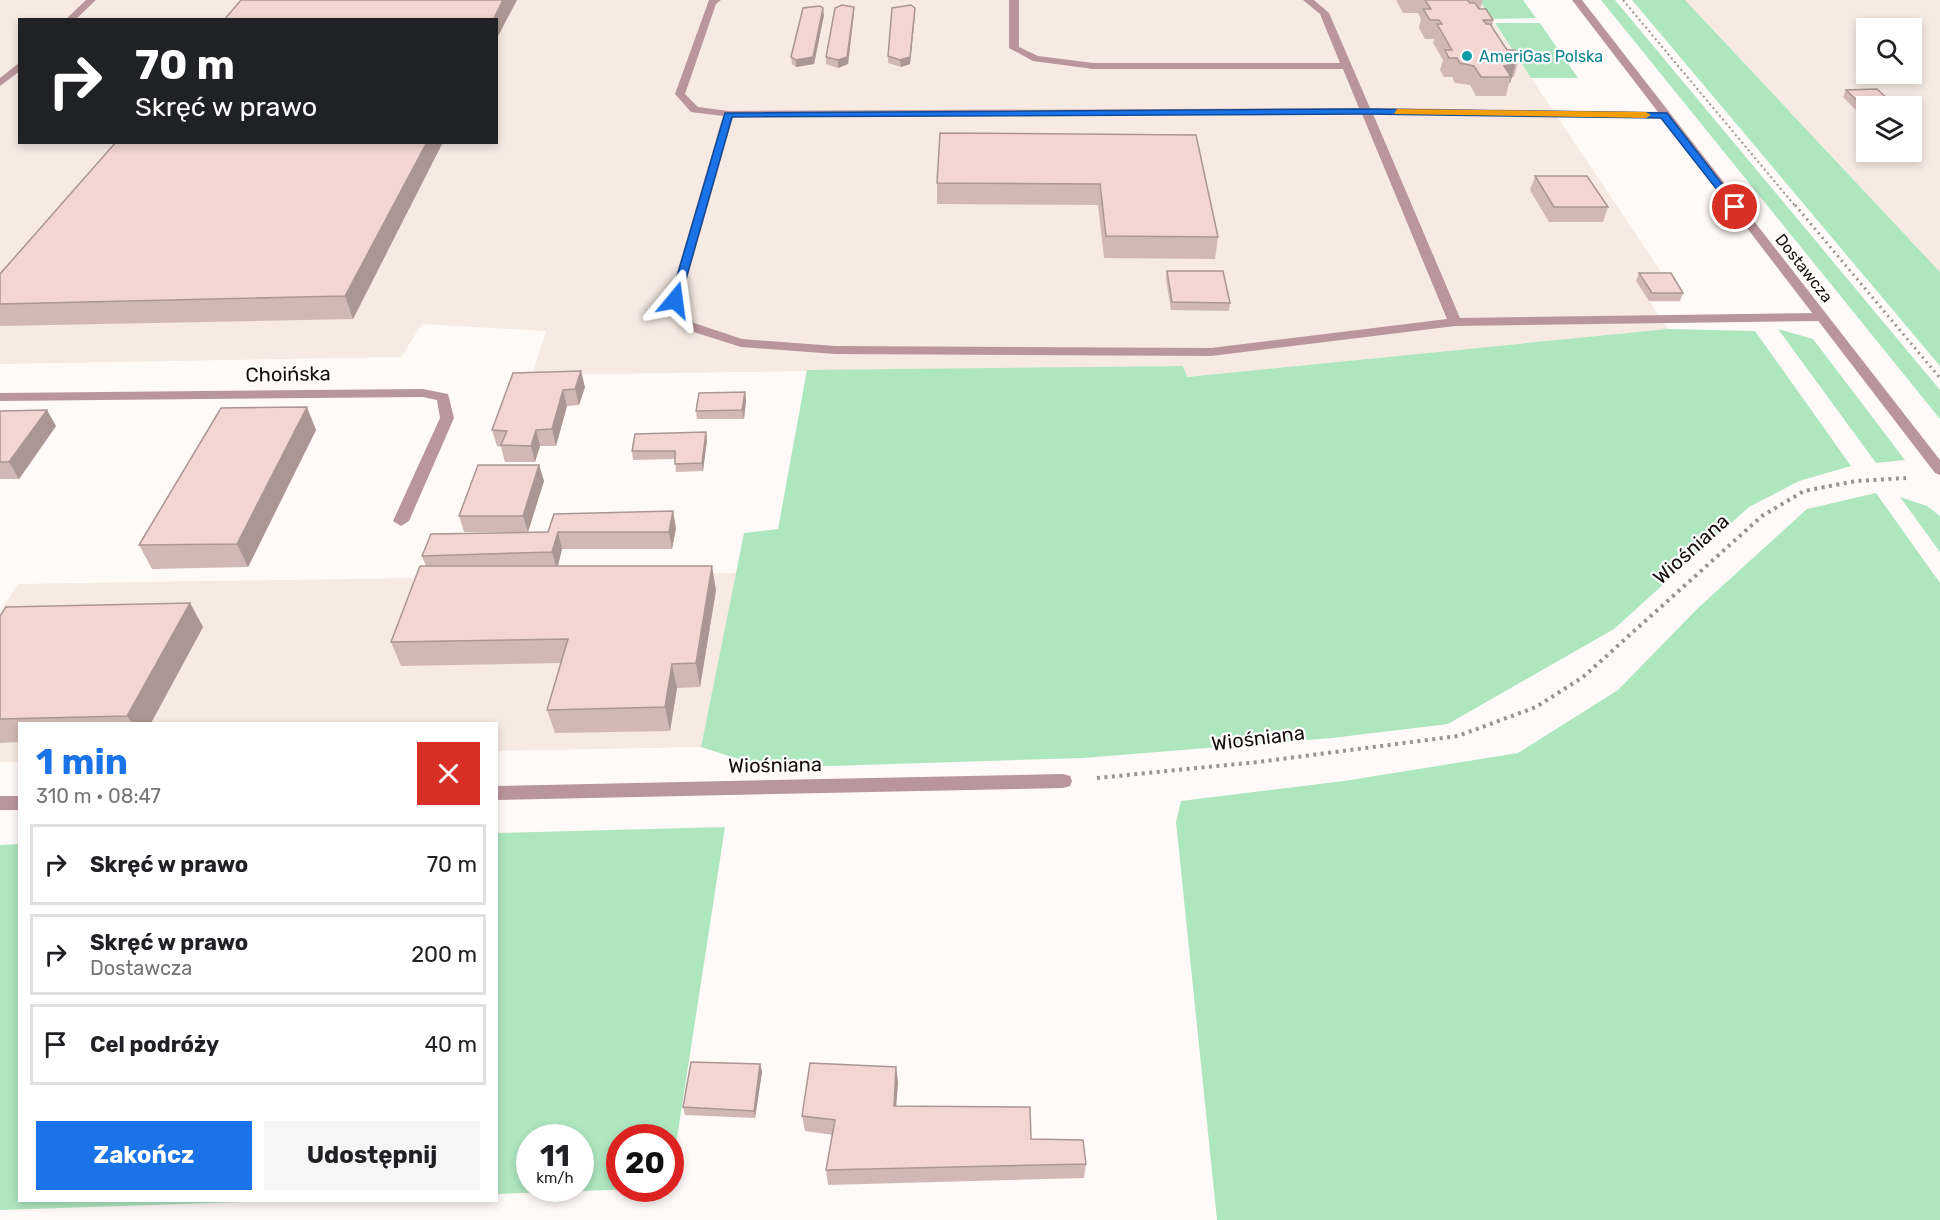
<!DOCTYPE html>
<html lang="pl">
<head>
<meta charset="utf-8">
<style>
	body { margin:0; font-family:Rubik,sans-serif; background:#f6f6f6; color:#202124; height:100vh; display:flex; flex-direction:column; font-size:22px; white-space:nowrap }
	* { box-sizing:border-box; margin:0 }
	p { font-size:20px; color:#757577 }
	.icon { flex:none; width:33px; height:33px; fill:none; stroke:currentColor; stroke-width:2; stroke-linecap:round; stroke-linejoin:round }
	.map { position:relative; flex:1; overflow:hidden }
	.sheet { position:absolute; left:18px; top:722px; width:480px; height:480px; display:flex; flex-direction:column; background:#fff; border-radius:0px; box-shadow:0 3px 9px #0003 }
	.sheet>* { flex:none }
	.guide { position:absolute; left:18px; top:18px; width:480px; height:126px; border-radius:0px; box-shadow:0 3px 9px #0003; background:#202124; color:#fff; overflow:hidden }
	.fabs { position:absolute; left:1856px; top:18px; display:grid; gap:12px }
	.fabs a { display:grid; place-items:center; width:66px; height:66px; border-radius:0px; background:#fff; box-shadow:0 3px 9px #0003; font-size:30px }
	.speed { position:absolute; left:516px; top:1124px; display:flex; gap:12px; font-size:30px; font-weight:700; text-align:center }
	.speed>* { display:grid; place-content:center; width:78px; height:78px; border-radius:50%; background:#fff; box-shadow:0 3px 9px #0003; line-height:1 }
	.speed small { font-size:15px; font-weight:400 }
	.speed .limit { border:9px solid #d22; background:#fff; color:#111 }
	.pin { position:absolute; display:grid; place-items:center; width:51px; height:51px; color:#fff; margin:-26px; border:3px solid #fff; border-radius:50%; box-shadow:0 2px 6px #0007 }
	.me { position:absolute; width:66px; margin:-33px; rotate:16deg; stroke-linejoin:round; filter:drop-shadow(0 0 4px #0008) }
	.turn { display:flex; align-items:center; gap:21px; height:126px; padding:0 18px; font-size:27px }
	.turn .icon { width:78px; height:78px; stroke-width:2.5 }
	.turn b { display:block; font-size:42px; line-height:51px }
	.round { display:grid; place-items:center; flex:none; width:63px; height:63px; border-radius:0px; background:#f6f6f6 }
	.headline { display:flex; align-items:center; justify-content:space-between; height:102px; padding:0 18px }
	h1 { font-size:36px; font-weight:700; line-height:45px; color:#1a73e8 }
	.action { display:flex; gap:12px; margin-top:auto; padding:12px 18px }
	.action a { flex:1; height:69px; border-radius:0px; background:#1a73e8; color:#fff; font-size:24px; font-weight:700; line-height:69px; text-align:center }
	.action a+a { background:#f6f6f6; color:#202124 }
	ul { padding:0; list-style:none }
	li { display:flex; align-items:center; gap:18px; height:81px; margin:0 12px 9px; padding:0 6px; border:3px solid #e0e0e0; border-radius:0px }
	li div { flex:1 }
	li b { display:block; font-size:22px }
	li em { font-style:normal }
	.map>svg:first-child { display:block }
	.built { fill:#f6eae3; fill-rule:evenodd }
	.green { fill:#aee6c0; fill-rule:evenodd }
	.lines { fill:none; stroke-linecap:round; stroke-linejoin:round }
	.path-far2 { stroke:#9a9490; stroke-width:2; stroke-dasharray:2 3; stroke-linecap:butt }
	.path-far1 { stroke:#9a9490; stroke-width:3; stroke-dasharray:2 4; stroke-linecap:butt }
	.path { stroke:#9a9490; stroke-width:4; stroke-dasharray:3 4.5; stroke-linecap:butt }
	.service { fill:#b9969b; fill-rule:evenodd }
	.minor { fill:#b9969b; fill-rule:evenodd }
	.wall { fill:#d1b8b5 }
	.shaded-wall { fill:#aa9693 }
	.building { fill:#f3d6d2; stroke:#aa9693; stroke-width:1.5 }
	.route { fill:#1a73e8; stroke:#114b97; stroke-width:1.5 }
	.slow { fill:#f59e0b }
	.culture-dot { fill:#0f9aa8; stroke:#fff; stroke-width:2 }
	.labels { text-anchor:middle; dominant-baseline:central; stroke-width:4.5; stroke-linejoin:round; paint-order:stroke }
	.far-culture-label { font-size:16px; fill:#0d838f; stroke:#fff; text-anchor:start }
	.far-street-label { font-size:16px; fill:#160e0a; stroke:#fff }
	.street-label { font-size:20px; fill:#160e0a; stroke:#fff }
</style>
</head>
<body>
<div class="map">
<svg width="1940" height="1220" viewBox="0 0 1940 1220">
	<rect width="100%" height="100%" fill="#fffaf7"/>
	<path class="built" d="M0,0H1479L1681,302H1650L1668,329L1186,377L1183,366L532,375L546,331L422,324L401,357L0,364ZM20,20H496V142H20Z
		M1685,0H1940V272ZM1866,28H1911V74H1866ZM1866,106H1911V152H1866Z
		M736,573L701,747L497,751L496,723H20L19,762H0V612L18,584Z"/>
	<path class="green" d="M1479,0H1523L1536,18L1492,19Z
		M1601,0H1615L1940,390V419Z
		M1632,0H1685L1940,272V366Z
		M1495,23H1540L1578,78H1531Z
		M1668,329L1755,331L1851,466L1799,481L1749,507L1614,629L1448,724L1332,738L1083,758L767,768L701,747L744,533L778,529L807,370L1183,366L1187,377Z
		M1778,329L1813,339L1905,460L1876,463Z
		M1876,493L1940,583V1220H1217L1176,822L1181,801L1344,781L1518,753L1618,690L1698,608L1807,509Z
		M1900,497L1927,506L1940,516V552Z
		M725,827L671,1177L670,1137H620V1188H669L497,1194V833ZM530,1137H580V1188H530Z
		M19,844L20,1200H301L0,1210V845Z"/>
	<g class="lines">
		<path class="path-far2" d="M1623,0L1796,207"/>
		<path class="path-far1" d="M1795,205L1940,378"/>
		<path class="path" d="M1097,778L1258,762L1458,736L1536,707L1583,677L1762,516L1804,491L1856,481L1906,478"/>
		<path class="service" d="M86,0H96L75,20H65Z
			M709,0H721L716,4L685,94L698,107L729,111L1359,108L1343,69H1093L1033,61L1009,48V0H1019V47L1038,56L1093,63H1340L1320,14L1303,0H1314L1329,13L1370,108L1664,112L1669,115L1664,118L1373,114L1460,318L1821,313L1827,317L1821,321L1455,326L1211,356L835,354L741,347L684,329L669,300L723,116L691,112L675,94ZM1362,114L1447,319L1211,348L835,346L742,339L694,323L681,300L733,117Z
			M20,62V71L0,86V78Z"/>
		<path class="minor" d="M1572,0H1582L1940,460V475L1935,473Z
			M423,389L448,394L454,418L409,521L401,526L393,521L440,418L437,400L423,397L0,401V393Z
			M1063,774L1070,776L1072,781L1070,786L1063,788L496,800V786Z
			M0,796H20V810H0Z"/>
	</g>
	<path class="wall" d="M1396,0H1483L1480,9L1493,20L1492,27L1507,50L1519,58L1514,77H1512L1510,83H1509L1506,96H1476L1470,85L1455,83L1452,77H1444L1440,70L1443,60L1433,43L1434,39H1425L1419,28L1421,19L1418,13H1403Z
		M854,13L848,64L838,68L826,64V57Z
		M824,15L814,64L796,67L792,64L791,57Z
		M915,15L910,64L901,67L888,63V56Z
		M1846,90L1866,106V120L1843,97Z
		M1196,135L1218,237L1215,259L1104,258L1098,205L937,204V183Z
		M443,142L353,319L0,326V274Z
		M1535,176L1608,207L1603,222H1549L1530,190Z
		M1167,271L1230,303L1229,311L1171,310L1166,279Z
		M1639,273L1683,293L1680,301H1649L1636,281Z
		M513,373L585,387L579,405L567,406L556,446H540L535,462H505L501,447L497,446L492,430Z
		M745,392L746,400L744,419H697L696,411Z
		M0,411L56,426L19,479H0Z
		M316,430L248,567L152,569L139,545Z
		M706,432L707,440L703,471L676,472L675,459L633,460L632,451Z
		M539,465L544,481L528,532L676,528L672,549H562L558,566L716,590L700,687L677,688L670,731L555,733L547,710L561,663L401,666L391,642L426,566L422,556L520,532H464L459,516Z
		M190,603L203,627L151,723H20V742L0,743V616Z
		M760,1064L762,1072L755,1118L685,1115L683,1107Z
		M898,1082L896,1106L1031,1139L1086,1164L1084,1178L828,1185L826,1170L833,1135L805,1131L802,1116Z"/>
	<path class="shaded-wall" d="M503,0H517L496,40V20H493Z
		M854,7V13L848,64L838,68V60Z
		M823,8L824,15L814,64L796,67V60Z
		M915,8V15L910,64L901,67L900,60Z
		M1516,63L1510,83H1509L1511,77L1504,66Z
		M427,142H443L353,319L345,296Z
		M581,371L585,387L579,405L575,389Z
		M563,390L567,406L556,446L552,429Z
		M745,392L746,400L744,419L742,410Z
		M307,407L316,430L248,567L237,544Z
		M47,410L56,426L19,479L9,462Z
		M536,430L540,446L535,462L531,446Z
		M706,432L707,440L703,471L702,463Z
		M539,465L544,481L528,532L523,516Z
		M673,511L676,528L672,549L669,532Z
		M558,532L562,549L557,569L552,552Z
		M712,566L716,590L700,687L696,663Z
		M190,603L203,627L151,723H132L127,716Z
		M672,664L677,688L670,731L665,707Z
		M760,1064L762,1072L755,1118L754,1111Z
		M896,1067L898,1082L895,1121L894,1106Z"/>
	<path class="building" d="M241,0H503L493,20H224Z
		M1425,0H1467L1470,3H1475L1479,9H1486L1493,20H1483L1486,24H1490L1507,50H1515L1519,58H1512L1516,63L1504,66L1511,77H1481L1474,66L1460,63L1457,58H1449L1445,50H1452L1437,24H1442L1439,20H1430L1423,9H1431Z
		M842,5L854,7L847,57L838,60L826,57L835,8Z
		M911,5L915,8L910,57L900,60L888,56L892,8Z
		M820,6L823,8L813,57L796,60L791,57L803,8Z
		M1877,89L1895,106H1866V109L1846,90Z
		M940,133L1196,135L1218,237L1106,236L1100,184L937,183Z
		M116,142H427L345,296L0,304V274Z
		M1535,176H1587L1608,207H1554Z
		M1167,271H1223L1230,303L1172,302Z
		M1639,273H1671L1683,293H1652Z
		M581,371L575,389L563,390L552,429L536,430L531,446L501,445L507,431L492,430L513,373Z
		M745,392L742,410L696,411L699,393Z
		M307,407L237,544L139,545L221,408Z
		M47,410L9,462H0V411Z
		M706,432L702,463L675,464V451H632L635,434Z
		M478,465H539L523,516H459Z
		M673,511L669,532H558L552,552L422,556L431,534L548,532L554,514Z
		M420,566H712L696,663L672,664L665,707L547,710L568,639L391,642Z
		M190,603L127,716L0,719V616L6,607Z
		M691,1062L760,1064L754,1111L683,1107Z
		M810,1063L896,1067L894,1106L1030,1107L1031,1139L1083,1140L1086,1164L826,1170L835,1120L802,1116Z"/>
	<path class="route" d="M1366,109L1667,113L1740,207L1732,209L1661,118L1366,114L732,117L680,300L675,303L670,300L725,113Z"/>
	<path class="slow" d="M1397,109L1646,112L1651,115L1646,118L1394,114Z"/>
	<circle class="culture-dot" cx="1467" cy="56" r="6"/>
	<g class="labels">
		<g class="far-culture-label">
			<text x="1479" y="56">AmeriGas Polska</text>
		</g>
		<g class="far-street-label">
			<text transform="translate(1804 268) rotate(52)">Dostawcza</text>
		</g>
		<g class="street-label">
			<text transform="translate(288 374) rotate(-1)">Choińska</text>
			<text transform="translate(1691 549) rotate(-42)">Wiośniana</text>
			<text transform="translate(1258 738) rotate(-7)">Wiośniana</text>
			<text transform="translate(775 765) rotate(-1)">Wiośniana</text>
		</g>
	</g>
</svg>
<div class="fabs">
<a><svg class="icon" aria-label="search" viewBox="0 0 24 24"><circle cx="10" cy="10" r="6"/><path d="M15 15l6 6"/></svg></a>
<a><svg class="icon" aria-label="layers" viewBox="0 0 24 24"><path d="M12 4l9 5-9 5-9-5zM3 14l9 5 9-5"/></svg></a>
</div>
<div class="speed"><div>11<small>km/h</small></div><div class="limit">20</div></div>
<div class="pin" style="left:1735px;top:207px;background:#d93025"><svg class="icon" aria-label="arrive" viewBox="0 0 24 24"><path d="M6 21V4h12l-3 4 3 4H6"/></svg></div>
<svg class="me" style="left:675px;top:300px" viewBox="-20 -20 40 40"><path d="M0-17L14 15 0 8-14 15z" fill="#1a73e8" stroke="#fff" stroke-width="4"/></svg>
<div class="guide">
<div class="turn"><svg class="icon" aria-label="right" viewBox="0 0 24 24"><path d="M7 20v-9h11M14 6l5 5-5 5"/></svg><div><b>70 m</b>Skręć w prawo</div></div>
</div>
<section class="sheet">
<div class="headline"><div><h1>1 min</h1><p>310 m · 08:47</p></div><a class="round" style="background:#d93025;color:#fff"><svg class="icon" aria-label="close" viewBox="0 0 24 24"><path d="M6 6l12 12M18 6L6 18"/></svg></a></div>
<ul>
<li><svg class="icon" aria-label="right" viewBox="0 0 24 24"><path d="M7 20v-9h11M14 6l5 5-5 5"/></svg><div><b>Skręć w prawo</b></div><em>70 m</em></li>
<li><svg class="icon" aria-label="right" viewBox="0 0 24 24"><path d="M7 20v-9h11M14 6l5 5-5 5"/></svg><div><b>Skręć w prawo</b><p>Dostawcza</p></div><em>200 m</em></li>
<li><svg class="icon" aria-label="arrive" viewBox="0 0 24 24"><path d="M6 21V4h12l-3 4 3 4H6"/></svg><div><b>Cel podróży</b></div><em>40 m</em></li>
</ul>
<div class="action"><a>Zakończ</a><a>Udostępnij</a></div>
</section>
</div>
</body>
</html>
